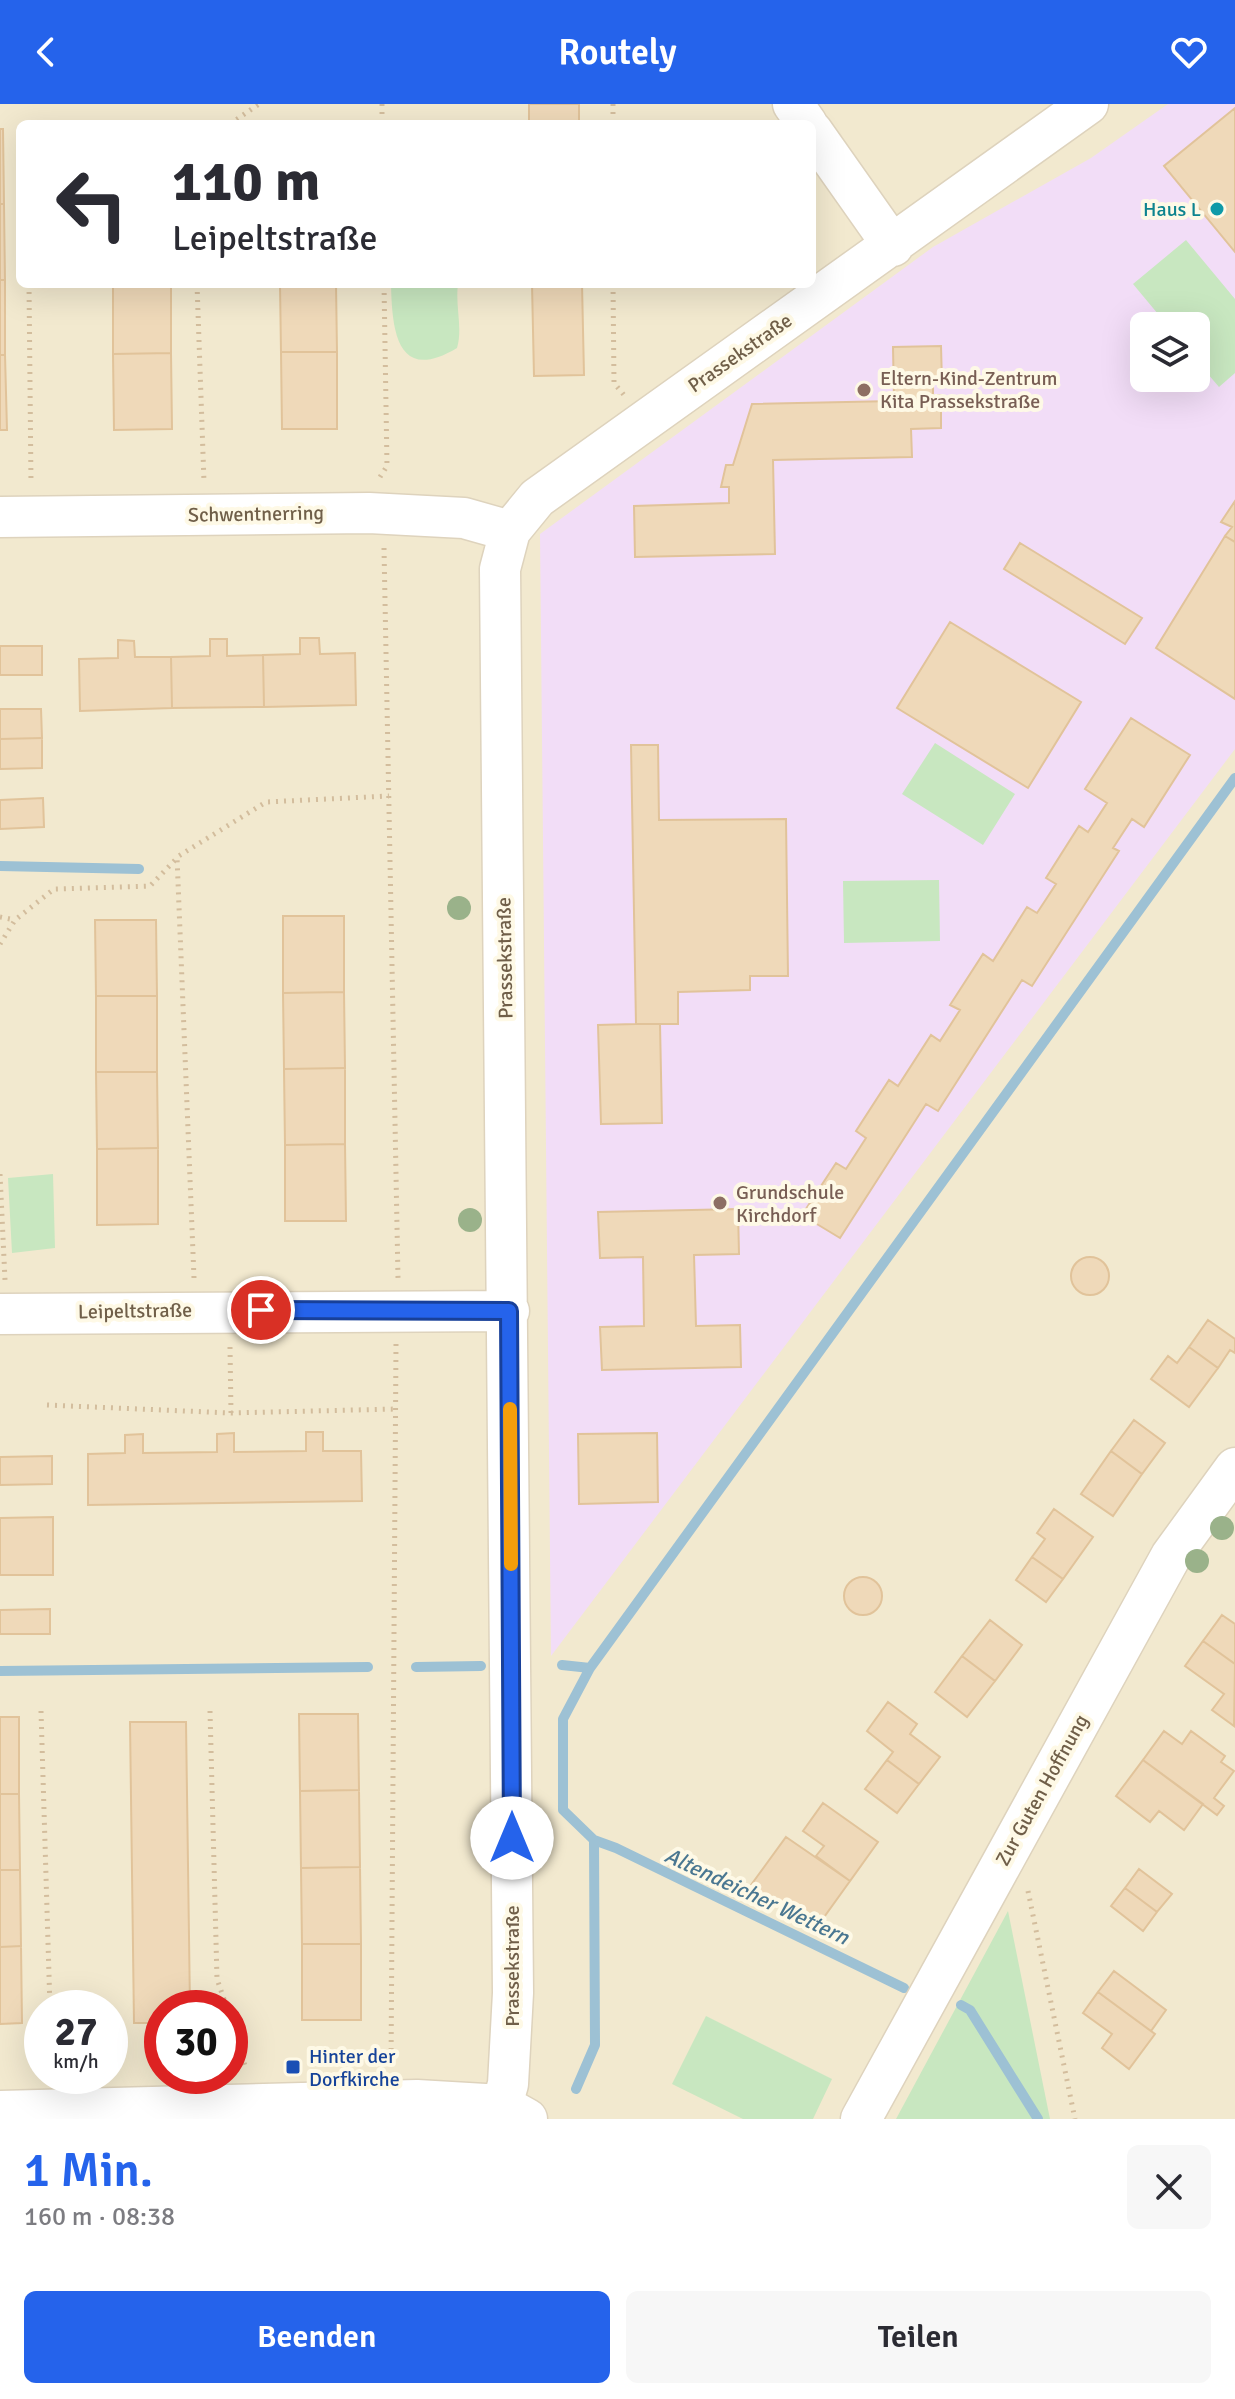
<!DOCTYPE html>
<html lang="de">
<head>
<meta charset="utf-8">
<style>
	body { margin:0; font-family:Signika,sans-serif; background:#f7f7f7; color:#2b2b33; height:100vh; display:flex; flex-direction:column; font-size:30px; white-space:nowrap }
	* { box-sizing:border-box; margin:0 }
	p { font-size:26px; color:#7c7c81 }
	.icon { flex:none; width:44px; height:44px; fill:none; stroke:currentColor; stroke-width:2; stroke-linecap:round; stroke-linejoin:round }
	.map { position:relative; height:2015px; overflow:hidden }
	.side { display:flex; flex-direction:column; background:#fff; flex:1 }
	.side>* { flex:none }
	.guide { position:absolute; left:16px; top:16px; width:800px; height:168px; border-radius:12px; box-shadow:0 8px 32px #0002; background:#fff; color:#2b2b33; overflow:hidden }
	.buttons { position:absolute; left:1130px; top:208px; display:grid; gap:16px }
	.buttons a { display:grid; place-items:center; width:80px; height:80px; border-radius:12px; background:#fff; box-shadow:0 8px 32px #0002; font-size:40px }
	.speed { position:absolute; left:24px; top:1886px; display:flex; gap:16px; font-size:40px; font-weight:700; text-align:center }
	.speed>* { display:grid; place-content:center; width:104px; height:104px; border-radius:50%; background:#fff; box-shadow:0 8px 32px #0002; line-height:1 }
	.speed small { font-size:20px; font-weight:400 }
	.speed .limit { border:12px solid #d22; background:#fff; color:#111 }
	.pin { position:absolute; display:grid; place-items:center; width:68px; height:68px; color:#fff; margin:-34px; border:4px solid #fff; border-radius:50%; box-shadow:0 2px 8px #0007 }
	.me { position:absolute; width:88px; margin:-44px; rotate:0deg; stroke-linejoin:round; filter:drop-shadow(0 0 6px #0008) }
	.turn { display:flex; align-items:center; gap:28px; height:168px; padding:0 24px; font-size:36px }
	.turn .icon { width:104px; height:104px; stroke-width:2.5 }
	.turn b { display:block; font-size:56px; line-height:68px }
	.round { display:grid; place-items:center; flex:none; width:84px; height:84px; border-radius:12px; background:#f7f7f7 }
	.summary { display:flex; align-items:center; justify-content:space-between; height:136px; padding:0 24px }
	h1 { font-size:48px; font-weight:600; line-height:60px; color:#2563eb }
	.primary-button { display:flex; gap:16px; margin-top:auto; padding:16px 24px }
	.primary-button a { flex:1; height:92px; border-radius:12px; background:#2563eb; color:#fff; font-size:32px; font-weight:600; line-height:92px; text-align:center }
	.primary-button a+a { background:#f7f7f7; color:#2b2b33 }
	header { display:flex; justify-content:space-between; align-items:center; height:104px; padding:0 24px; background:#2563eb; color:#fff; font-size:36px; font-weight:600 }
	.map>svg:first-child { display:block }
	.residential { fill:#f2e9cf; fill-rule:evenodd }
	.education { fill:#f2ddf7; fill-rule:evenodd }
	.green { fill:#c8e7c0 }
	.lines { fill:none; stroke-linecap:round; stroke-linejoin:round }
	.stream { stroke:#9dc1d4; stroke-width:10 }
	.building { fill:#efd9b9; stroke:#e1c39a; stroke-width:2 }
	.minor-casing { stroke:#ded3bd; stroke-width:43 }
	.path { stroke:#d3bd9d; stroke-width:5; stroke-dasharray:2 6; stroke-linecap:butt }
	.minor { stroke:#fff; stroke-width:40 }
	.tree { fill:#9ab28a }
	.route-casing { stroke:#184099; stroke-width:20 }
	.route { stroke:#2563eb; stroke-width:14 }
	.slow { stroke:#f59e0b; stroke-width:14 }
	.culture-dot { fill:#0f9aa8; stroke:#fef9e6; stroke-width:3 }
	.education-dot { fill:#8d6e63; stroke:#fef9e6; stroke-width:3 }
	.transit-dot { fill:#1a4fb4; stroke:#fef9e6; stroke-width:3 }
	.labels { text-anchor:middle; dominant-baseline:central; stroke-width:8; stroke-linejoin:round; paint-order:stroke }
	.culture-label { font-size:20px; fill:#0d838f; stroke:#fef9e6; text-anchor:end }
	.street-label { font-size:20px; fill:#705f49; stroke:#fef9e6 }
	.education-label { font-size:20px; fill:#785e54; stroke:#fef9e6; text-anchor:start }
	.transit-label { font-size:20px; fill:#164399; stroke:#fef9e6; text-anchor:start }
	.water-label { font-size:22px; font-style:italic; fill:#4a7791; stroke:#fef9e6 }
</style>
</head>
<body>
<header><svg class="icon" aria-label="back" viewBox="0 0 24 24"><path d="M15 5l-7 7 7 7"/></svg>Routely<svg class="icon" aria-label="heart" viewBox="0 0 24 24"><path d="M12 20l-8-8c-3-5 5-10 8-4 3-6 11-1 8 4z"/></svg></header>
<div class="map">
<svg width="1235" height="2015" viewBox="0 0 1235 2015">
	<rect width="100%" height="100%" fill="#fbf6e0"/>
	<path class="residential" d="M0,0H1235V2015H0ZM20,20H812V180H20ZM1144,222H1196V274H1144ZM42,1904H110V1972H42ZM162,1904H230V1972H162Z"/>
	<path class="education" d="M1168,0H1235V645L551,1552L540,430L933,143L1091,54ZM1144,222H1196V274H1144Z"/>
	<path class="green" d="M1186,136L1235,195V269L1219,283L1196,256V222H1168L1133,180Z
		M391,180H458C455,202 463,224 457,244C397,280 392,227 391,180Z
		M935,639L1015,690L983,741L902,690Z
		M939,776L940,837L844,839L843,777Z
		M53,1070L55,1144L12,1149L8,1074Z
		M1008,1807L1050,2015H896Z
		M706,1912L832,1975L813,2015H743L672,1980Z"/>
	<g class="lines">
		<path class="stream" d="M0,762L139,765
			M562,1561L590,1564
			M416,1563L481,1562
			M0,1567L368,1563
			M594,1736L616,1744L904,1884
			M961,1901L970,1906L1038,2015
			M576,1985L595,1941L594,1736L563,1706V1615L590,1564L1235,674"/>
	</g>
	<path class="building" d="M529,0H579V20H529Z
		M1235,4V148L1164,62Z
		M0,25H3L4,100H0Z
		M0,100H4L5,176H0Z
		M0,176H5V251H0Z
		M113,180H171V249L113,250Z
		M280,180H336L337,248H281Z
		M532,180H582L584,271L534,272Z
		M941,242L942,279H933V291H941V324L911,325L912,353L773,356L775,450L635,453L634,402L729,399V383H721L726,361H733L752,300L894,297L893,243Z
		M281,248H337V325H282Z
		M171,249L172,325L114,326L113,250Z
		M0,251H5L7,326H0Z
		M1235,397V438L1225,432L1232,423L1221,418Z
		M1225,432L1235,438V595L1156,544Z
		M1020,439L1142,514L1125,540L1004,465Z
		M950,518L1081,598L1028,684L897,604Z
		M300,534H319L320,550L355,549L356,601L264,603L263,551L300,550Z
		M210,535H227V552L263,551L264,603L172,604L171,553L210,552Z
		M118,536L134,537L135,553H171L172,604L80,607L79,555L118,554Z
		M0,542H42V571H0Z
		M0,605H41L42,634L0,635Z
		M1131,614L1190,651L1144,723L1132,715L1113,744L1119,747L1032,882L1022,876L938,1007L926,1000L840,1134L802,1111L836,1059L846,1065L866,1034L856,1027L889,976L898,982L931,931L940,937L960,906L950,901L983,850L993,857L1027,803L1037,809L1056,780L1046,774L1079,722L1088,728L1107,699L1085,685Z
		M42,634V664L0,665V635Z
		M631,641H658L659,716L786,715L788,872H750V886L678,888V920H636Z
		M43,694L44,723L0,725V696Z
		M283,812H344V888L283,889Z
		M95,816H156L157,892H96Z
		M344,888L345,964L284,965L283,889Z
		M96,892H157V968H96Z
		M636,920H660L662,1019L601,1020L598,921Z
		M345,964V1040L285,1041L284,965Z
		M96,968H157L158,1044L97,1045Z
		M345,1040L346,1117H285V1041Z
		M158,1044V1120L97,1121V1045Z
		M738,1105L739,1150L694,1151L696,1222L740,1221L741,1263L602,1266L600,1223L644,1222L643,1153L600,1154L598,1108Z
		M1071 1172a19 19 0 1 1 38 0a19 19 0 1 1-38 0Z
		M1208,1216L1235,1235V1249L1230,1246L1218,1264L1189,1243Z
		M1189,1243L1218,1264L1189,1303L1151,1275L1168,1252L1177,1259Z
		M1134,1316L1165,1339L1142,1370L1111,1347Z
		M306,1328H323V1347H361L362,1397L88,1401V1350L125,1349V1331L143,1330V1349L217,1348V1330L234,1329V1348L306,1347Z
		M657,1329L658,1398L579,1400L578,1330Z
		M1111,1347L1142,1370L1113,1412L1081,1390Z
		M52,1352V1380L0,1381V1353Z
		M1054,1405L1093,1433L1063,1475L1032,1453L1045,1435L1037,1429Z
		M53,1413V1471H0V1414Z
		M1032,1453L1063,1475L1046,1498L1016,1476Z
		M844 1492a19 19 0 1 1 38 0a19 19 0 1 1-38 0Z
		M50,1505V1530H0V1506Z
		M1222,1511L1235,1520V1560L1203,1537Z
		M990,1516L1022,1541L995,1577L962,1552Z
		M1203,1537L1235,1560L1234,1622L1212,1606L1224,1590L1185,1562Z
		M962,1552L995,1577L967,1613L935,1588Z
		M888,1598L917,1620L910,1630L940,1653L919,1680L887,1656L893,1648L867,1627Z
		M299,1610H358L359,1686L300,1687Z
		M0,1613H19V1690H0Z
		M130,1618H186L190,1904H162V1919H134Z
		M1164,1627L1182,1640L1191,1627L1225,1652L1221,1658L1234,1667L1214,1694L1224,1702L1217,1711L1143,1656Z
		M887,1656L919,1680L897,1709L865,1685Z
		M1143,1656L1203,1700L1184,1726L1159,1707L1150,1718L1116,1692Z
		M359,1686L360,1763L301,1764L300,1687Z
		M0,1690H19L20,1766H0Z
		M823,1699L878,1738L850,1777L816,1752L824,1742L803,1727Z
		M786,1733L850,1777L814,1827L751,1781Z
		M360,1763L361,1840H302L301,1764Z
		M1139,1765L1172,1790L1157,1808L1125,1784Z
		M0,1766H20L21,1842L0,1843Z
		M1125,1784L1157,1808L1143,1827L1111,1802Z
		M302,1840H361V1916H302Z
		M21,1842L22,1919L0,1920V1843Z
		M1114,1867L1166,1906L1151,1927L1098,1888Z
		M1098,1888L1155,1930L1129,1965L1102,1944L1112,1930L1083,1909Z"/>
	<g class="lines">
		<defs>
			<path id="minor" d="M793,0L807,20
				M812,27L893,142
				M0,413L369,409L464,414L510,427
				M0,1210L509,1207
				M502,2001L508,1980L513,1889L500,465L510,427L537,394L1088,0
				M0,2007L417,1996L502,2001L527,2015
				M861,2015L1171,1452L1235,1364"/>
		</defs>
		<use href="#minor" class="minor-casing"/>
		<path class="path" d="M382,0V20
			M613,0V20
			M230,20L259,0
			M29,180L31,380
			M197,180L204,378
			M613,180L614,279L624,291
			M380,373L387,362L384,180
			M384,444L398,1174
			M0,813L15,816
			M0,840L15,816L54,785L150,782L177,754
			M0,1070L5,1176
			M194,1174L177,753L266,698L389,692
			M230,1243L231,1309
			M47,1301L231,1309L396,1305
			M41,1607L50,1904
			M210,1607L217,1875L227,1904
			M1028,1787L1075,2015
			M230,1913L246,1965
			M391,1962L396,1240"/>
		<use href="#minor" class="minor"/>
	</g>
	<g class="tree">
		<circle cx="459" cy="804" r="12"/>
		<circle cx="470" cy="1116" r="12"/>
		<circle cx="1222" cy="1424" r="12"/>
		<circle cx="1197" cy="1457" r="12"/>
	</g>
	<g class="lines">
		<defs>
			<path id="route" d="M261,1206L509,1207L512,1734"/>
		</defs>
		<use href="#route" class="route-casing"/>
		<use href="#route" class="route"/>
		<path class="slow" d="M510,1305L511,1460"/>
	</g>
	<circle class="culture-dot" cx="1217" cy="105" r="8"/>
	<g class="education-dot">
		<circle cx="864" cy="286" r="8"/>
		<circle cx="720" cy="1099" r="8"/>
	</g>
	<rect class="transit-dot" x="285" y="1955" width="16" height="16" rx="4"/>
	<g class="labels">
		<g class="culture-label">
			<text x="1201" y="105">Haus L</text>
		</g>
		<g class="street-label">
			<text transform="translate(740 249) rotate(-35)">Prassekstraße</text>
			<text transform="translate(256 410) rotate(-1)">Schwentnerring</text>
			<text transform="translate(505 854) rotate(-91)">Prassekstraße</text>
			<text transform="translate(135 1207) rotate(-1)">Leipeltstraße</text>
			<text transform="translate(1042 1686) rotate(-61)">Zur Guten Hoffnung</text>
			<text transform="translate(512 1862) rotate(-90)">Prassekstraße</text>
		</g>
		<g class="education-label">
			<text x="880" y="274">Eltern-Kind-Zentrum<tspan x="880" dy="23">Kita Prassekstraße</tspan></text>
			<text x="736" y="1088">Grundschule<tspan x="736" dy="23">Kirchdorf</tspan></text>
		</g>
		<g class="transit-label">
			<text x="309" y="1952">Hinter der<tspan x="309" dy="23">Dorfkirche</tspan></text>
		</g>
		<g class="water-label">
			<text transform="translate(757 1792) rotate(25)">Altendeicher Wettern</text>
		</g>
	</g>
</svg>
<div class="buttons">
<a><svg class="icon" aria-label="layers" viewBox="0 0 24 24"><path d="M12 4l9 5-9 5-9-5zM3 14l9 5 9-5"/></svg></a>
</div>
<div class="speed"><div>27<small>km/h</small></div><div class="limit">30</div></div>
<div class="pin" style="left:261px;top:1206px;background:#d93025"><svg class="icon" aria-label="arrive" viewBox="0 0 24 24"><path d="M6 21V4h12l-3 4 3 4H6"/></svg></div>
<svg class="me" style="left:512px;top:1734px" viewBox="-20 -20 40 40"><circle r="19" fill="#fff"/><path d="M0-13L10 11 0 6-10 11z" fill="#2563eb"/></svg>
<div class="guide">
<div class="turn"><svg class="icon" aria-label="left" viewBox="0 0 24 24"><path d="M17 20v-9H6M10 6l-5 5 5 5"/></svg><div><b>110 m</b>Leipeltstraße</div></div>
</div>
</div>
<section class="side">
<div class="summary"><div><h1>1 Min.</h1><p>160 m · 08:38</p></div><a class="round"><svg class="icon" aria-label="close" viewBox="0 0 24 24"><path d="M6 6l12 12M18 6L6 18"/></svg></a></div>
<div class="primary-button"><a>Beenden</a><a>Teilen</a></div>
</section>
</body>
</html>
